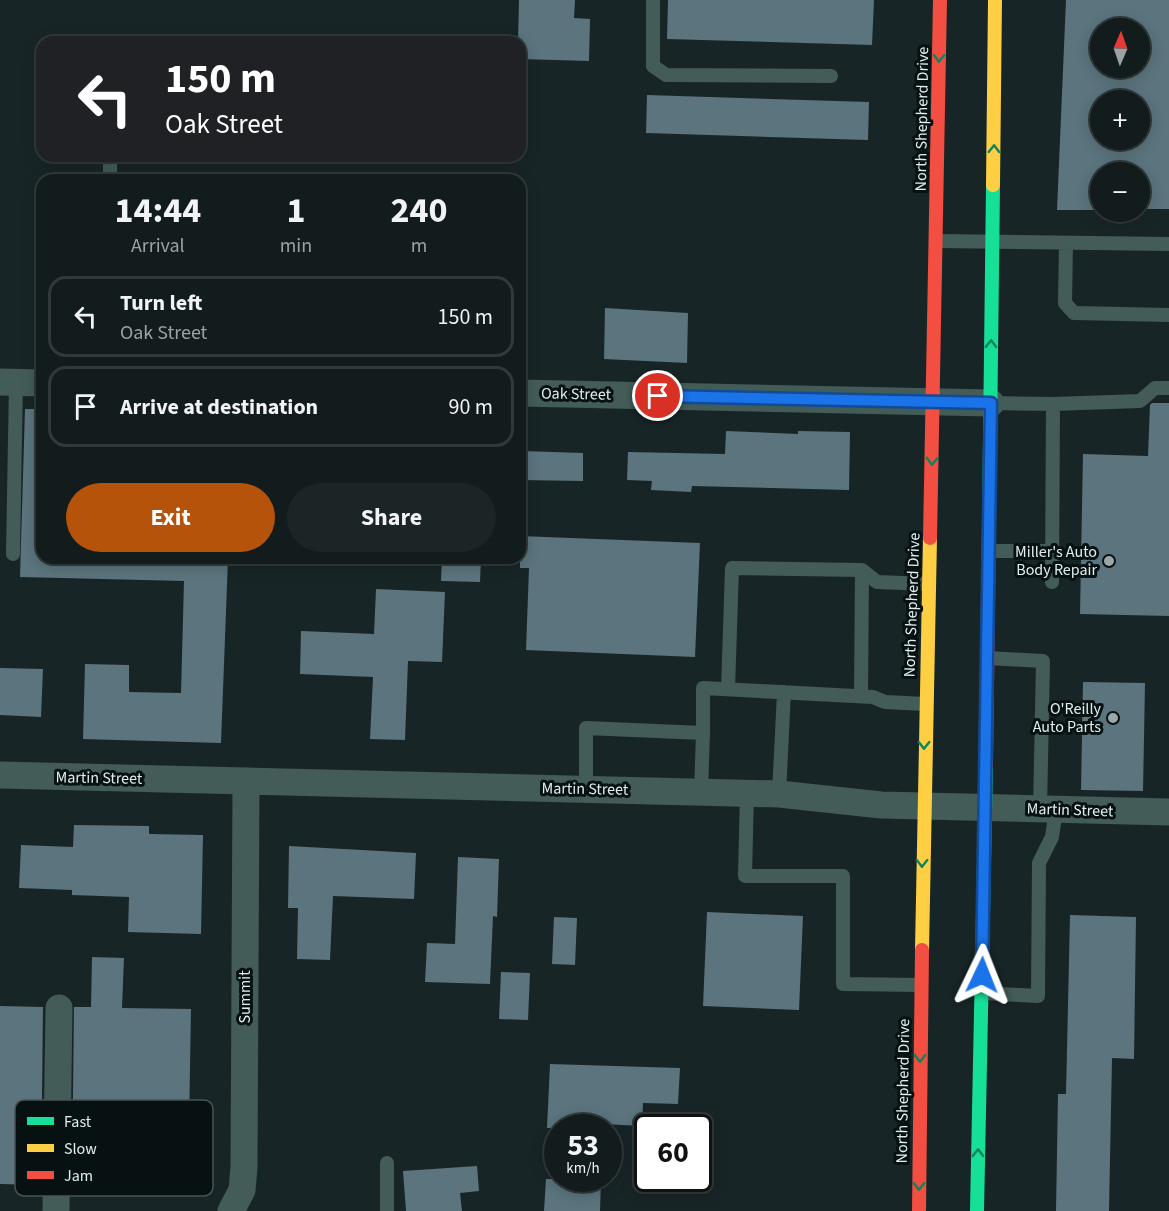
<!DOCTYPE html>
<html lang="en">
<head>
<meta charset="utf-8">
<style>
	body { margin:0; font-family:"Source Sans 3",sans-serif; background:#1b2526; color:#f1f3f6; height:100vh; display:flex; flex-direction:column; font-size:22px; white-space:nowrap }
	* { box-sizing:border-box; margin:0 }
	p { font-size:20px; color:#9ca1a4 }
	.icon { flex:none; width:33px; height:33px; fill:none; stroke:currentColor; stroke-width:2; stroke-linecap:round; stroke-linejoin:round }
	.map { position:relative; flex:1; overflow:hidden }
	.details { position:absolute; left:36px; top:174px; width:490px; height:390px; display:flex; flex-direction:column; background:#121c1d; border-radius:18px; box-shadow:0 3px 15px #0003,0 0 0 2px #313a3b }
	.details>* { flex:none }
	.hud { position:absolute; left:36px; top:36px; width:490px; height:126px; border-radius:18px; box-shadow:0 3px 15px #0003,0 0 0 2px #313a3b; background:#202124; color:#fff; overflow:hidden }
	.needle { width:39px; rotate:2deg }
	.tools { position:absolute; left:1090px; top:18px; display:grid; gap:12px }
	.tools a { display:grid; place-items:center; width:60px; height:60px; border-radius:50%; background:#121c1d; box-shadow:0 3px 15px #0003,0 0 0 2px #313a3b; font-size:30px }
	.speed { position:absolute; left:544px; top:1114px; display:flex; gap:12px; font-size:30px; font-weight:700; text-align:center }
	.speed>* { display:grid; place-content:center; width:78px; height:78px; border-radius:50%; background:#121c1d; box-shadow:0 3px 15px #0003,0 0 0 2px #313a3b; line-height:1 }
	.speed small { font-size:15px; font-weight:400 }
	.speed .limit { border:3px solid #111; border-radius:9px; background:#fff; color:#111 }
	.pin { position:absolute; display:grid; place-items:center; width:51px; height:51px; color:#fff; margin:-26px; border:3px solid #fff; border-radius:50%; box-shadow:0 2px 6px #0007 }
	.me { position:absolute; width:66px; margin:-33px; rotate:2deg; stroke-linejoin:round; filter:drop-shadow(0 0 4px #0008) }
	.turn { display:flex; align-items:center; gap:21px; height:126px; padding:0 30px; font-size:27px }
	.turn .icon { width:78px; height:78px; stroke-width:2.5 }
	.turn b { display:block; font-size:42px; line-height:51px }
	.eta { display:flex; justify-content:space-evenly; align-items:center; height:102px; text-align:center }
	.eta b { font-size:36px; font-weight:700; line-height:42px }
	.cta { display:flex; gap:12px; margin-top:auto; padding:12px 30px }
	.cta a { flex:1; height:69px; border-radius:36px; background:#b45309; color:#fff; font-size:24px; font-weight:700; line-height:69px; text-align:center }
	.cta a+a { background:#1b2526; color:#f1f3f6 }
	ul { padding:0; list-style:none }
	li { display:flex; align-items:center; gap:18px; height:81px; margin:0 12px 9px; padding:0 18px; border:3px solid #313a3b; border-radius:18px }
	li div { flex:1 }
	li b { display:block; font-size:22px }
	li em { font-style:normal }
	.map>svg:first-child { display:block }
	.building { fill:#5b747d; fill-rule:evenodd }
	.lines { fill:none; stroke-linecap:round; stroke-linejoin:round }
	.lane { stroke:#435c58; stroke-width:14 }
	.street { stroke:#435c58; stroke-width:27 }
	.fast { stroke:#16e098; stroke-width:14 }
	.slow { stroke:#ffcf43; stroke-width:14 }
	.jam { stroke:#f24e42; stroke-width:14 }
	.oneway { stroke:#0f835c }
	.route-casing { stroke:#114b97; stroke-width:15 }
	.route { stroke:#1a73e8; stroke-width:10 }
	.poi-dot { fill:#9aa8aa; stroke:#071112; stroke-width:2 }
	.labels { text-anchor:middle; dominant-baseline:central; stroke-width:6; stroke-linejoin:round; paint-order:stroke }
	.street-label { font-size:16px; fill:#e0eef0; stroke:#071112 }
	.poi-label { font-size:16px; fill:#e0eef0; stroke:#071112; text-anchor:end }
	.key { fill:#071112; stroke:#485355; stroke-width:1.5 }
	.key-label { font-size:16px; fill:#e0eef0 }
</style>
</head>
<body>
<div class="map">
<svg width="1169" height="1211" viewBox="0 0 1169 1211">
	<rect width="100%" height="100%" fill="#182527"/>
	<path class="building" d="M519,0H575L574,18L590,19L589,61L520,59V42H518Z
		M668,0H874L872,45L667,39Z
		M1066,0H1169V209H1140V172H1101V210H1057ZM1101,28H1140V68H1101ZM1101,100H1140V140H1101Z
		M647,95L869,102L868,140L646,133Z
		M605,308L688,313L687,363L604,359Z
		M1152,403H1169V616L1080,614L1083,454L1148,456L1150,405Z
		M25,409H42V558H228L221,743L83,739L85,664L129,665V692L181,693L184,581L20,577Z
		M726,431L798,434V431L850,432L849,490L692,486L691,492L651,490L652,481L627,480L628,452L725,454Z
		M522,451L583,453V481L521,480Z
		M520,536L700,543L695,657L526,650L529,568H520Z
		M442,558H481L480,582L441,581Z
		M376,589L445,592L442,662L408,661L405,740L370,739L373,677L300,674L301,631L374,634Z
		M0,668L43,669L41,717L0,715Z
		M1083,682L1145,683L1143,791L1081,790Z
		M74,825L149,826V834L203,835L201,934L128,932L129,897L72,895V890L19,888L21,845L73,847Z
		M289,846L416,853L414,899L333,896L330,960L297,959L298,908H288Z
		M458,857L499,859L497,917L493,916L490,984L425,982L427,943L455,944Z
		M707,912L803,916L799,1010L703,1006Z
		M1070,915L1136,917L1134,1059L1112,1058L1109,1211H1056L1058,1094H1066Z
		M554,917L577,918L575,965L552,964Z
		M92,957L124,958L122,1008L191,1009L188,1184L72,1182L74,1007H91Z
		M501,972L530,973L528,1020L499,1019Z
		M0,1006L43,1007L41,1185L0,1184Z
		M550,1064L680,1068L678,1104L643,1103L642,1126L603,1124L602,1128H547Z
		M477,1166L479,1191L460,1193L462,1211H406L403,1171Z
		M546,1179H601L600,1211H544Z"/>
	<g class="lines">
		<path class="lane" d="M653,0V66L666,75L831,76
			M110,180V156
			M936,241L1169,244
			M1066,243L1065,303L1074,313L1169,315
			M991,403L1053,404L1052,582
			M1053,404L1140,401L1155,388H1169
			M989,551H1052
			M13,554L16,382
			M988,658L1043,661L1040,810
			M728,689L732,568L862,570L877,582L929,584
			M861,696L862,570
			M703,733V688L873,697L885,702L925,704
			M586,789V728L703,733L701,792
			M747,793L745,876H843V984L921,985
			M779,794L784,692
			M982,993L1038,996L1039,863L1052,837L1056,810
			M387,1211V1163"/>
		<path class="street" d="M0,382L42,383
			M520,393L991,403
			M0,775L779,794L881,805L1169,812
			M56,1211L59,1008
			M231,1211L242,1190L244,1167L246,781"/>
		<path class="fast" d="M989,523L993,185
			M977,1211L986,765"/>
		<path class="slow" d="M993,185L995,0
			M922,950L930,538"/>
		<path class="jam" d="M930,538L940,0
			M986,765L989,523
			M919,1211L922,950"/>
	</g>
	<defs><path id="oneway-chevron" d="M-2-3.5L2.5 0L-2 3.5" fill="none" stroke-width="1.6" stroke-linecap="round" stroke-linejoin="round" transform="scale(1.5)"/></defs>
	<g class="oneway">
		<use href="#oneway-chevron" transform="translate(939 58) rotate(91)"/>
		<use href="#oneway-chevron" transform="translate(994 149) rotate(-89)"/>
		<use href="#oneway-chevron" transform="translate(991 344) rotate(-89)"/>
		<use href="#oneway-chevron" transform="translate(932 461) rotate(92)"/>
		<use href="#oneway-chevron" transform="translate(924 745) rotate(91)"/>
		<use href="#oneway-chevron" transform="translate(922 863) rotate(91)"/>
		<use href="#oneway-chevron" transform="translate(920 1058) rotate(90)"/>
		<use href="#oneway-chevron" transform="translate(978 1153) rotate(-89)"/>
		<use href="#oneway-chevron" transform="translate(919 1186) rotate(91)"/>
	</g>
	<g class="lines">
		<defs>
			<path id="route" d="M658,396L991,403L982,975"/>
		</defs>
		<use href="#route" class="route-casing"/>
		<use href="#route" class="route"/>
	</g>
	<g class="poi-dot">
		<circle cx="1109" cy="561" r="6"/>
		<circle cx="1113" cy="718" r="6"/>
	</g>
	<g class="labels">
		<g class="street-label">
			<text transform="translate(922 119) rotate(-89)">North Shepherd Drive</text>
			<text transform="translate(576 394) rotate(1)">Oak Street</text>
			<text transform="translate(912 605) rotate(-88)">North Shepherd Drive</text>
			<text transform="translate(99 778) rotate(1)">Martin Street</text>
			<text transform="translate(585 789) rotate(1)">Martin Street</text>
			<text transform="translate(1070 810) rotate(2)">Martin Street</text>
			<text transform="translate(245 997) rotate(-90)">Summit</text>
			<text transform="translate(903 1091) rotate(-89)">North Shepherd Drive</text>
		</g>
		<g class="poi-label">
			<text x="1097" y="552">Miller's Auto<tspan x="1097" dy="18">Body Repair</tspan></text>
			<text x="1101" y="709">O'Reilly<tspan x="1101" dy="18">Auto Parts</tspan></text>
		</g>
	</g>
	<rect x="15" y="1100" width="198" height="96" rx="9" class="key"/>
	<rect x="27" y="1117" width="27" height="8" fill="#16e098"/>
	<rect x="27" y="1144" width="27" height="8" fill="#ffcf43"/>
	<rect x="27" y="1171" width="27" height="8" fill="#f24e42"/>
	<g class="key-label">
		<text x="64" y="1127">Fast</text>
		<text x="64" y="1154">Slow</text>
		<text x="64" y="1181">Jam</text>
	</g>
</svg>
<div class="tools">
<a><svg class="needle" viewBox="-14 -14 28 28"><path d="M0-13l5 13h-10z" fill="#e53935"/><path d="M0 13l5-13h-10z" fill="#9ca1a4"/></svg></a>
<a>+</a>
<a>−</a>
</div>
<div class="speed"><div>53<small>km/h</small></div><div class="limit">60</div></div>
<div class="pin" style="left:658px;top:396px;background:#d93025"><svg class="icon" aria-label="arrive" viewBox="0 0 24 24"><path d="M6 21V4h12l-3 4 3 4H6"/></svg></div>
<svg class="me" style="left:982px;top:975px" viewBox="-20 -20 40 40"><path d="M0-17L14 15 0 8-14 15z" fill="#1a73e8" stroke="#fff" stroke-width="4"/></svg>
<div class="hud">
<div class="turn"><svg class="icon" aria-label="left" viewBox="0 0 24 24"><path d="M17 20v-9H6M10 6l-5 5 5 5"/></svg><div><b>150 m</b>Oak Street</div></div>
</div>
<section class="details">
<div class="eta">
<div><b>14:44</b><p>Arrival</p></div>
<div><b>1</b><p>min</p></div>
<div><b>240</b><p>m</p></div>
</div>
<ul>
<li><svg class="icon" aria-label="left" viewBox="0 0 24 24"><path d="M17 20v-9H6M10 6l-5 5 5 5"/></svg><div><b>Turn left</b><p>Oak Street</p></div><em>150 m</em></li>
<li><svg class="icon" aria-label="arrive" viewBox="0 0 24 24"><path d="M6 21V4h12l-3 4 3 4H6"/></svg><div><b>Arrive at destination</b></div><em>90 m</em></li>
</ul>
<div class="cta"><a>Exit</a><a>Share</a></div>
</section>
</div>
</body>
</html>
